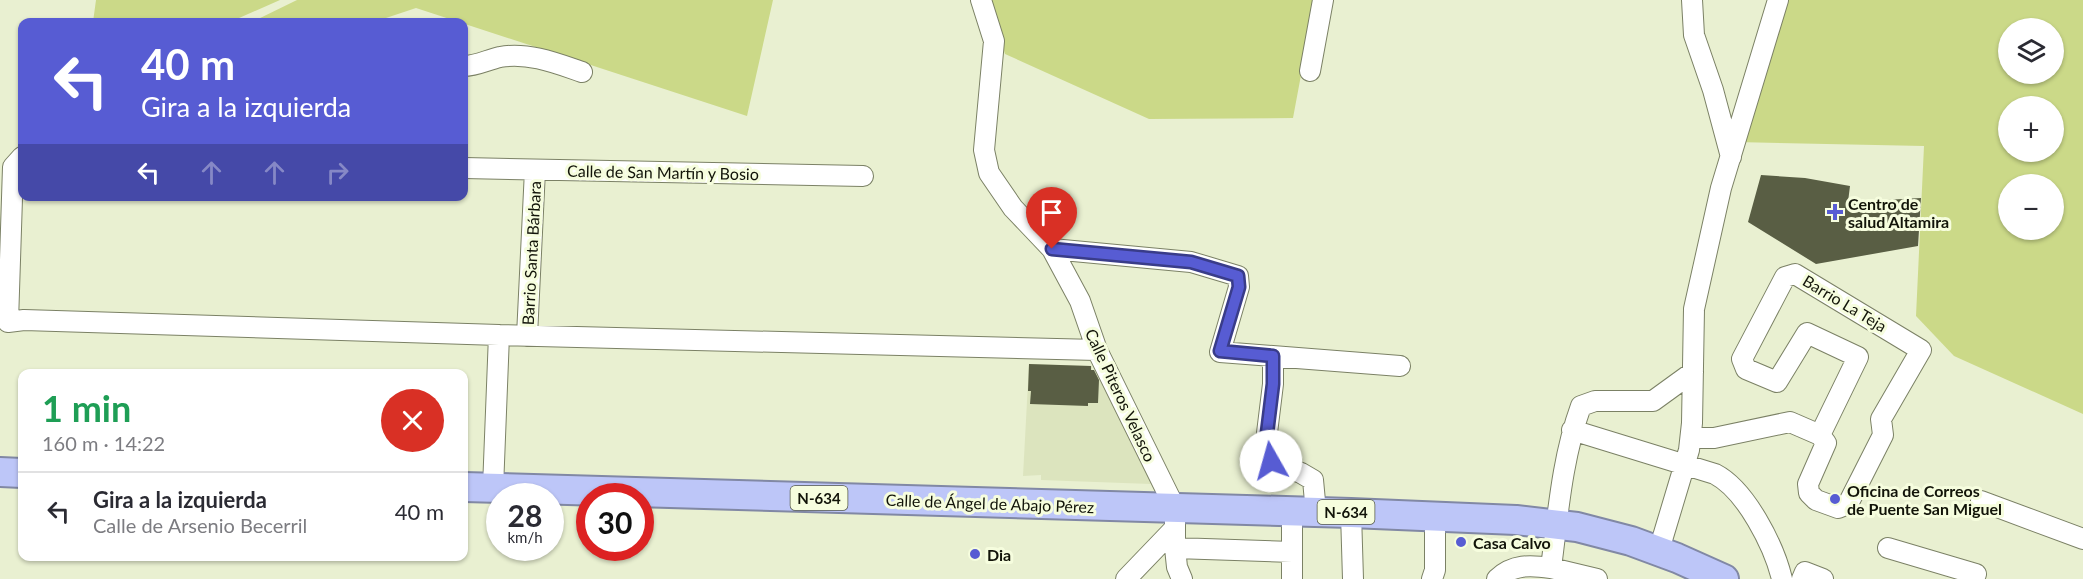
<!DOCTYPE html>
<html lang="es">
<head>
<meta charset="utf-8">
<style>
	body { margin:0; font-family:Lato,sans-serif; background:#f2f2f3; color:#2b2b33; height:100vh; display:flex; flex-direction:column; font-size:22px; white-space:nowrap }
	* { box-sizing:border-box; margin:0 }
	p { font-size:20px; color:#7c7c81 }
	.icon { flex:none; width:33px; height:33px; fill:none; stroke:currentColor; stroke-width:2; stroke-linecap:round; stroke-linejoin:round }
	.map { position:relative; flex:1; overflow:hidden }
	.side { position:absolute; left:18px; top:369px; width:450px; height:192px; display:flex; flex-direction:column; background:#fff; border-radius:12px; box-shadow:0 2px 4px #0004 }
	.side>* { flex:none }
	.banner { position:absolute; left:18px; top:18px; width:450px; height:183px; border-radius:12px; box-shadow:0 2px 4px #0004; background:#575cd3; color:#fff; overflow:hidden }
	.buttons { position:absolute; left:1998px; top:18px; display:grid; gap:12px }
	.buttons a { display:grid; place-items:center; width:66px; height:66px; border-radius:50%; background:#fff; box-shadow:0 2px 4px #0004; font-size:30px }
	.speed { position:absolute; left:486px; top:483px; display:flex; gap:12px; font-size:30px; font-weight:700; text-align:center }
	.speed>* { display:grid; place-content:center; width:78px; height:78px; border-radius:50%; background:#fff; box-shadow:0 2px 4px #0004; line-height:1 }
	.speed small { font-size:15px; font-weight:400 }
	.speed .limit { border:9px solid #d22; background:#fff; color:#111 }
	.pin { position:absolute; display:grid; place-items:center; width:51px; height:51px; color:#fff; margin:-62px -26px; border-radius:50% 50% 50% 0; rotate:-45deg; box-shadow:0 0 6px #0007 }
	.pin .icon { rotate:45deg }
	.me { position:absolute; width:66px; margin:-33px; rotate:353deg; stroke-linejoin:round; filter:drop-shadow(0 0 4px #0008) }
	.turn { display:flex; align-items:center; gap:21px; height:126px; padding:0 24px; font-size:27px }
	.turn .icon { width:78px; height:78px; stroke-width:2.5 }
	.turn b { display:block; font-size:42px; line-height:51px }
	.lanes { display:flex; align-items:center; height:57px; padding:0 24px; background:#0003; justify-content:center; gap:30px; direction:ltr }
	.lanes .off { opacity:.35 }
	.round { display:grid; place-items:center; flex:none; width:63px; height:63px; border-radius:32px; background:#f2f2f3 }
	.summary { display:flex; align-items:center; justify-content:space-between; height:102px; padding:0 24px }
	h1 { font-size:36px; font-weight:700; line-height:45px; color:#1e9e55 }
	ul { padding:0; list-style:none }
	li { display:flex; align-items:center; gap:18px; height:78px; padding:0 24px; border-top:2px solid #e1e1e2 }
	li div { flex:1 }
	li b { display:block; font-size:22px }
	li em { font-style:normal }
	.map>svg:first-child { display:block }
	.built { fill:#dce4be }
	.green { fill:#cbd988; fill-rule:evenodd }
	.building { fill:#595e44 }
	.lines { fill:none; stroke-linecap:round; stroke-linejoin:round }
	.minor-casing { stroke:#7b8165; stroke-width:22 }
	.highway-casing { stroke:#8188a4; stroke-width:32 }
	.minor { stroke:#fff; stroke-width:20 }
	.highway { stroke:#bdc6f8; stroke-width:28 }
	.route-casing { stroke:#393c89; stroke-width:15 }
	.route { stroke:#575cd3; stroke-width:10 }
	.poi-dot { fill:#575cd3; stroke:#f6fdde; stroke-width:2 }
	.labels { text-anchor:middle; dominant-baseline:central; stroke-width:6; stroke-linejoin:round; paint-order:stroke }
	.shield { fill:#f6fdde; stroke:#565a49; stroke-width:1.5 }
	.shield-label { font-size:15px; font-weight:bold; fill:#121409 }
	.street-label { font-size:16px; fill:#121409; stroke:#f6fdde }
	.poi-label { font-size:16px; font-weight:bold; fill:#121409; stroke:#f6fdde; text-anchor:start }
</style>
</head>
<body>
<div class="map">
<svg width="2083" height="579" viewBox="0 0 2083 579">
	<rect width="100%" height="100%" fill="#e9f0d1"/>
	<path class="built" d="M1029,364L1092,366V370H1099L1151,484L1041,480V475L1023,476Z"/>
	<path class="green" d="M96,0H280L230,22H93Z
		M297,0H773L747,116L416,8L374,22H252Z
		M988,0H1315L1293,118L1149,119L1005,54Z
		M1778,0H2083V414L1954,356L1916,316L1924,146L1735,142ZM2008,28H2054V74H2008ZM2008,106H2054V152H2008ZM2008,184H2054V230H2008Z"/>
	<path class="building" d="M1761,175L1805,178L1850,186L1848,202L1921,198L1918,246L1816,264L1748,222Z
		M1029,364L1091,366V370H1094L1099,380L1098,403H1088V406L1030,404L1031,391H1028Z"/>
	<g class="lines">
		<defs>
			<path id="minor" d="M981,0L994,41L984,150L989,173L1013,208L1052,249L1080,301L1097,350L1175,508V548L1177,567L1182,579
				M1692,0L1694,35L1713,90L1731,157
				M464,66C476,66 487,60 500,57C528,52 556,63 582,72
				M1310,71L1323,0
				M464,168L863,176
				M1052,249L1191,262L1238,276L1239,287L1220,352L1400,366
				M8,322L24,320L499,335L1097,350
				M8,322L13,167L22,157
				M527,336L535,170
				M1273,356V384L1266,441L1271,461L1301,473L1313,480L1316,512
				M1572,430L1715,474C1746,490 1774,546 1782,579
				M1691,438H1714L1790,422L1820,435L1858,357L1807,333L1777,382L1746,369L1742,359L1785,277L1795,274L1921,350L1881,419L1883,435L1848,504L1838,508L1816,500L1809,493L1808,484L1826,443L1820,435
				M493,488L499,335
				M1981,501L2083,539
				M1292,511V579
				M1351,513L1353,579
				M1175,548L1292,552
				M1888,548L1976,574L1974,579
				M1659,550L1689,450L1692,423L1694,309L1721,188L1778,0
				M1126,579L1175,528
				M1432,579L1435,570V516
				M1497,579C1513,564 1530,565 1551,568
				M1597,579L1551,568C1558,514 1562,458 1581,406L1595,401H1653L1693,372
				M1802,579L1805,572L1823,579"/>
			<path id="highway" d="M0,472L22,473
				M464,487L1351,513L1516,520L1577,527L1631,541L1677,558L1724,579"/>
		</defs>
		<use href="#minor" class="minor-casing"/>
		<use href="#highway" class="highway-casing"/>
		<use href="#minor" class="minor"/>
		<use href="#highway" class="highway"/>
	</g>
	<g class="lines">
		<defs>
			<path id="route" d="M1052,249L1191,262L1238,276L1239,287L1220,351L1273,356V384L1266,441L1271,461"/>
		</defs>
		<use href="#route" class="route-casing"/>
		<use href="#route" class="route"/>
	</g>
	<g class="poi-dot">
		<path d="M1832 203h6v6h6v6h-6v6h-6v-6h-6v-6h6z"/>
		<circle cx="1835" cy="499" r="6"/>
		<circle cx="1461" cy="542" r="6"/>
		<circle cx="975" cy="554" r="6"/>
	</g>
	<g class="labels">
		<g class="shield">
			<rect x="790.5" y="486" width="57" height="24" rx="4.5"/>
			<rect x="1317.5" y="500" width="57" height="24" rx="4.5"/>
		</g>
		<g class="shield-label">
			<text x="819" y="498">N-634</text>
			<text x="1346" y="512">N-634</text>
		</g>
		<g class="street-label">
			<text transform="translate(663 172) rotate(1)">Calle de San Martín y Bosio</text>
			<text transform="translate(531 253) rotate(-87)">Barrio Santa Bárbara</text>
			<text transform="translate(1845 303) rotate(31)">Barrio La Teja</text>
			<text transform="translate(1121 395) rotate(65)">Calle Piteros Velasco</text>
			<text transform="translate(990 503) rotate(2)">Calle de Ángel de Abajo Pérez</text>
		</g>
		<g class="poi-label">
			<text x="1848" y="203">Centro de<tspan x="1848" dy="18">salud Altamira</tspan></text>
			<text x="1847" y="490">Oficina de Correos<tspan x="1847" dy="18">de Puente San Miguel</tspan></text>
			<text x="1473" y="542">Casa Calvo</text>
			<text x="987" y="554">Dia</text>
		</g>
	</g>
</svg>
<div class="buttons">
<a><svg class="icon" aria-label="layers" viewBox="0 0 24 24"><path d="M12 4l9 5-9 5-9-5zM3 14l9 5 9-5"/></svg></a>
<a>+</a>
<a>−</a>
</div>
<div class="speed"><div>28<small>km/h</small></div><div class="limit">30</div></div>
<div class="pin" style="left:1052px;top:249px;background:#d93025"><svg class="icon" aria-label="arrive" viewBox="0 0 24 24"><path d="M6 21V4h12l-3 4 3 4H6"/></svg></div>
<svg class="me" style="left:1271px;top:461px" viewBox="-20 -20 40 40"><circle r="19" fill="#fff"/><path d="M0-13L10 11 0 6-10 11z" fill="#575cd3"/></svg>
<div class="banner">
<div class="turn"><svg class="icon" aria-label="left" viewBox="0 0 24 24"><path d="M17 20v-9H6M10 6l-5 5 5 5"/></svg><div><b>40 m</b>Gira a la izquierda</div></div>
<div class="lanes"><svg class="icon" aria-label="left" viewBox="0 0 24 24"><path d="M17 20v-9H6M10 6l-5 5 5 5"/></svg><svg class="icon off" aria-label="ahead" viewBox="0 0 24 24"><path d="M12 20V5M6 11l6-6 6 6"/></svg><svg class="icon off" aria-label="ahead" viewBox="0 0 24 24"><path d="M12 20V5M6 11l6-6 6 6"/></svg><svg class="icon off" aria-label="right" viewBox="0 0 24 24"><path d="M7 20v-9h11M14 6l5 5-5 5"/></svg></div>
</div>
<section class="side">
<div class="summary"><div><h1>1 min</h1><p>160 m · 14:22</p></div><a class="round" style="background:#d93025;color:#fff"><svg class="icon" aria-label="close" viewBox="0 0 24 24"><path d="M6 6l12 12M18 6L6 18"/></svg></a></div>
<ul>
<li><svg class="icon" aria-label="left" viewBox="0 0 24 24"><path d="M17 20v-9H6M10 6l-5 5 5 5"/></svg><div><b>Gira a la izquierda</b><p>Calle de Arsenio Becerril</p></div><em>40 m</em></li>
</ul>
</section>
</div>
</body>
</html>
